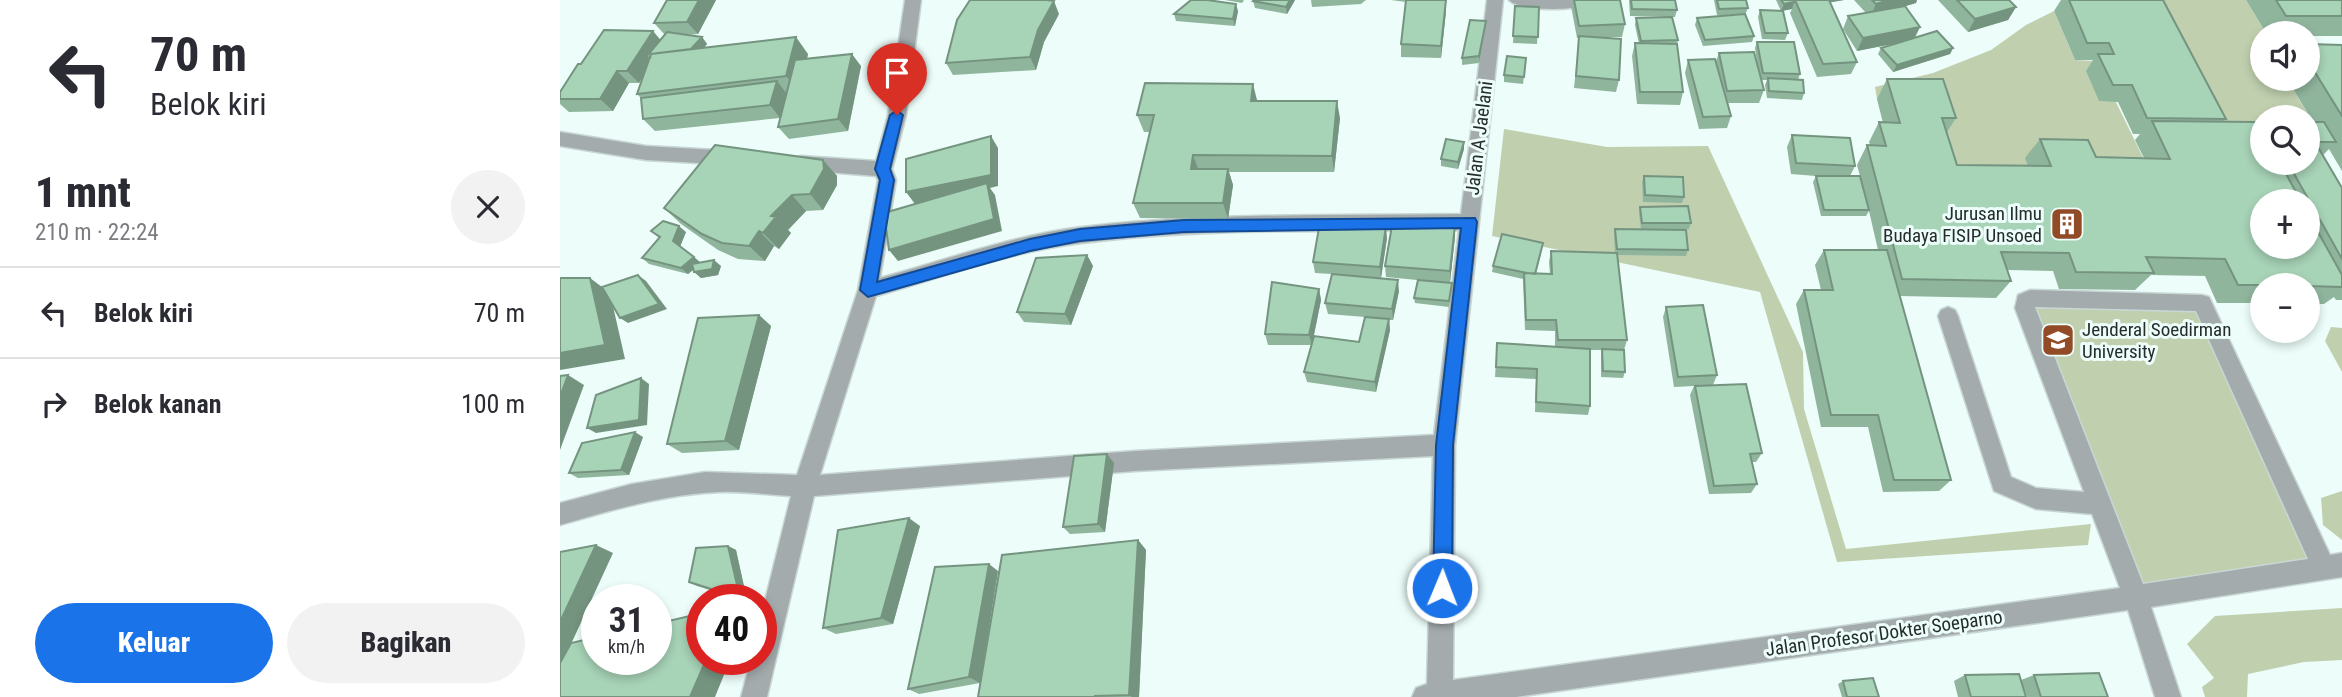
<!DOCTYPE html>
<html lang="id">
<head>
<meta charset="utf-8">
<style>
	body { margin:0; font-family:"Roboto Condensed",sans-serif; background:#f2f2f3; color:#2b2b33; height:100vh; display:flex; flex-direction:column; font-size:26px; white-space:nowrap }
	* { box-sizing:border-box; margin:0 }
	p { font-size:23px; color:#7c7c81 }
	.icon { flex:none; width:38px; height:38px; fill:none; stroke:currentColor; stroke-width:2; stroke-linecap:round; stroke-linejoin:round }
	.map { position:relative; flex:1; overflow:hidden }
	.drawer { display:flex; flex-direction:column; background:#fff; width:560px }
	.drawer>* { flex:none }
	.banner { background:#fff; color:#2b2b33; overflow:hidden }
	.controls { position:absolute; left:1690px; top:21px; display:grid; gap:14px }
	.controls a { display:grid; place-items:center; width:70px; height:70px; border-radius:50%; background:#fff; box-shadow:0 4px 10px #0003; font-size:35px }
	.speed { position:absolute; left:21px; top:584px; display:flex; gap:14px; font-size:35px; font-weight:700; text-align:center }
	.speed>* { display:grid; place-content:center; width:91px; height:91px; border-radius:50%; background:#fff; box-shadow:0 4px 10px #0003; line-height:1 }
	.speed small { font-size:18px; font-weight:400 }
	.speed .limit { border:10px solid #d22; background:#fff; color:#111 }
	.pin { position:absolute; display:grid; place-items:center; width:60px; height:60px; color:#fff; margin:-72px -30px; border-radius:50% 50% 50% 0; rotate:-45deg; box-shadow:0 0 7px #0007 }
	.pin .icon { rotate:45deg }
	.me { position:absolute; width:77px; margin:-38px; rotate:1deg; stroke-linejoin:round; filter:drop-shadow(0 0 5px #0008) }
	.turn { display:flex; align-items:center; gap:24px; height:147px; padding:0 35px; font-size:32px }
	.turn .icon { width:91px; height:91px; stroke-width:2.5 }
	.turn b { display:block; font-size:49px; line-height:60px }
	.round { display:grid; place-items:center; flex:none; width:74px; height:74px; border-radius:37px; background:#f2f2f3 }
	.overview { display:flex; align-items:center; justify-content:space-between; height:119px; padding:0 35px }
	h1 { font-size:42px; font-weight:800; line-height:52px }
	.button { display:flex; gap:14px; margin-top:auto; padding:14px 35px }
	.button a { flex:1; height:80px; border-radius:42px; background:#1a73e8; color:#fff; font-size:28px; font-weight:800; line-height:80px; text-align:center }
	.button a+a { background:#f2f2f3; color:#2b2b33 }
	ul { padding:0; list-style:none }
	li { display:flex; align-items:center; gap:21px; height:91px; padding:0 35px; border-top:2px solid #e1e1e2 }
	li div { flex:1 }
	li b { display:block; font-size:26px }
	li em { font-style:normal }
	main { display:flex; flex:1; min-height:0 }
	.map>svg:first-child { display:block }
	.green { fill:#c0d0af }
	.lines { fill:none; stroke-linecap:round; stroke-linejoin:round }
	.minor-casing { stroke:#c8d7d5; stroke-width:3 }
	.minor { fill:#a4abad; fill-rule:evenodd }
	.wall { fill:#90b59d; fill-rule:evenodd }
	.shaded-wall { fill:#759480 }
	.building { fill:#a7d3b7; stroke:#759480; stroke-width:2 }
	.route { fill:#1a73e8; stroke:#114b97; stroke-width:2 }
	.labels { text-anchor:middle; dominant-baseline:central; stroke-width:6; stroke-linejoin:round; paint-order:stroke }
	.street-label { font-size:19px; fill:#252c2b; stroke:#ecfdfa }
	.poi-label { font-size:19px; fill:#252c2b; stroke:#ecfdfa; text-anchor:end }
</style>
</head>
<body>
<main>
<section class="drawer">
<div class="banner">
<div class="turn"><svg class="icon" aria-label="left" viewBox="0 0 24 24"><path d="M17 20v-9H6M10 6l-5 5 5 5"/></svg><div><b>70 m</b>Belok kiri</div></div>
</div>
<div class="overview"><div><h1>1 mnt</h1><p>210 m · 22:24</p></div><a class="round"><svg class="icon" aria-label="close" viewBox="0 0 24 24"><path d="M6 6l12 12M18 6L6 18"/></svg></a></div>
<ul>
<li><svg class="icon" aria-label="left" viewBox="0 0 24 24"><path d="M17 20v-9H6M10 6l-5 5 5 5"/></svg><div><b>Belok kiri</b></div><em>70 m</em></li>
<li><svg class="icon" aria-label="right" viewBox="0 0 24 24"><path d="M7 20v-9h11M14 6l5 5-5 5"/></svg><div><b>Belok kanan</b></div><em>100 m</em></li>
</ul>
<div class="button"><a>Keluar</a><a>Bagikan</a></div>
</section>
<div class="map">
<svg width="1782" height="697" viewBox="0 0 1782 697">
	<rect width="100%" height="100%" fill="#ecfdfa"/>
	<path class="green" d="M1593,0H1686L1706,33H1703V79H1727L1758,131L1748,130V117H1703V127L1661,124Z
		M1494,11L1515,60L1536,61L1593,178L1476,185L1385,184L1317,99L1315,87L1373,73L1431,50L1466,25Z
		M944,129L1047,147L1148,146L1243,352L1244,409L1286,549L1531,524L1528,545L1277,562L1200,292L932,236Z
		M1466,300L1639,304L1764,568L1576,597Z
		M1771,327L1782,328V372L1765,341Z
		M1782,491V540L1763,525L1761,498Z
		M1782,608V660L1744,662L1688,674L1687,697H1645L1642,687L1654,678L1627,644L1655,616Z"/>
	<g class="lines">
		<defs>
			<path id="minor" d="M345,0H361L346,115L332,169L336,180L320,278C386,260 454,235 522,227C647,212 775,216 901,214L927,0H943L895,445L893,680L1560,588L1532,514L1476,509L1434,491L1378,316L1381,310L1388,307L1395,310L1398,316L1451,477L1476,488L1524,492L1455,308L1458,295L1470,290L1642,295L1649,297L1770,555L1782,553V577L1591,607L1621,697H1595L1568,610L956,697H852L856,688L867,684L873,456L575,471L254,496L207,697H181L191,660H201V617L231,496C208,495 184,491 160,492C106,494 52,510 0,525V503L72,484L145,472L237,475L298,290L318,180L316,176L241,170L234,168L232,163L234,158L241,156L316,161L328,115ZM899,230L874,435L575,451L260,475L316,296C383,277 452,251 522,243C646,227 774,232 899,230ZM1475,307L1636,311L1748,559L1583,584Z
				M949,0H1035C1025,12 959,12 949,0Z
				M0,132L86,146L174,151L181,153L183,158L181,163L174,165L86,160L0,146Z"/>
		</defs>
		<use href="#minor" class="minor-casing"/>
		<use href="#minor" class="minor"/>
	</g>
	<path class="wall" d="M156,0L138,34L126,35L142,37L147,44L144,48L248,54L247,59L301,66L288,131L229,139L218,127L225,101L220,118L95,131L83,119L81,98L77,94L84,75L79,83H69L53,111L9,112L0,104V92L101,40L105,35L94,23Z
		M665,0H684L682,3Z
		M735,0L727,14L695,8L693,1Z
		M751,0H806L801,4L752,7Z
		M831,0H886V11L881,58L841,57V44L846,2Z
		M1012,0H1060L1065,24L1062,37H1043L1059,80L1056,92L1014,88L1019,38H1017L1011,6Z
		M1069,0H1115L1117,10L1115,17H1112L1118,40L1117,45L1123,92L1120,105L1077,104L1072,56L1075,43L1079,44L1075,25L1076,18L1109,17L1070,16Z
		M1154,0H1186L1188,8L1185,15L1194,36L1192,42L1143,46L1135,25L1137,18L1167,15H1157Z
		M1216,0H1284L1270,2L1297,62L1291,74L1257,77L1230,13L1232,9L1222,11L1228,33L1225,40L1202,39L1198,17L1200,10L1221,11Z
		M1294,0H1357L1356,3L1344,6L1360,27L1355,38L1393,48L1390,54L1333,72L1318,54L1321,48L1335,43L1297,51L1283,29L1288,16L1306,13Z
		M1378,0H1449L1456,7L1448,20L1408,32Z
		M1501,0H1603L1666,119L1663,122L1700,126L1703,123V163H1748L1753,122L1727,79H1748V61L1782,45V171L1769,149L1763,155L1782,188V300H1776L1774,297L1764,304H1748V285H1703V303H1657L1645,276L1591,275L1575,290L1499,289L1493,271L1447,270L1451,281L1436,298L1340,296L1391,480L1379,491L1323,492L1308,427H1261L1236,304L1244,290H1261L1255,265L1264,250H1318L1309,211L1306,216H1261L1253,182L1256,176L1231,174L1227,147L1232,135L1295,166L1290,176H1300L1297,165L1307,145H1310L1309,142L1319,122L1323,123L1317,99L1327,79L1396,118L1387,132L1397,165L1468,166L1465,158L1480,139L1536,157L1584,158L1575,140L1580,134H1573L1558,102L1539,101L1526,71L1533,60H1515L1494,11ZM1703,201H1748V247Z
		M1686,0H1782V36H1748V33H1706Z
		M955,6L979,7L977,44L953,43Z
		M678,11L675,26L616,21L614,14Z
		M499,14L484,42L476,70L393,75L386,63Z
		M925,28L919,63L902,65V58Z
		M1197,42L1240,74L1238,80L1244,93L1242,100L1207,98L1205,85L1207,80H1201L1204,90L1199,103H1168L1171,116L1167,128L1139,129L1125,73L1128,60L1156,61L1159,53L1198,69L1195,48Z
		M966,58L963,84L944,82V75Z
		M697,101L780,118L774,172H669L673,185L668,219L580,218L573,203L590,132H584L577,115Z
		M904,149L898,169L881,166V159Z
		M263,160L277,176V185L263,210L246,211L228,230L231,233L219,249L214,246L205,261L178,259L158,250L121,224L104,208Z
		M1084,176L1124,197L1122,203L1083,202L1082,182Z
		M1080,207L1131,223L1129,229H1081L1079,213Z
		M895,225V237L890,282L892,283V289L889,307L855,303L854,298L857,280L826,277L825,266Z
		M1055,229L1128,250L1126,256L1057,255L1067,340L1064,350L1065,372L1063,378L1041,377V354L1042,350H1030V406L1028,415L975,412L976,379L935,377L937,343L995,347V331L965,330L963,279L932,272L933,266L982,249L976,274H990L989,262L991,251L1055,253L1054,235Z
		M91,231L126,232L120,246L141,263L161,266L158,275L141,278L133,270L128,274L89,264L82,258L99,238Z
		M827,238L821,278L799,276L839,291L833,320H829L830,330L816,392L747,382L744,372L751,345H708L705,334L759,289L761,300L753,339L799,342L805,317L768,314L765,303L772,274L755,273L753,262Z
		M527,255L533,266L511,325L464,322L457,312Z
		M1106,307L1157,375L1153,385L1202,453L1196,462H1192L1197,484L1191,493L1149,494L1130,395L1134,386L1114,387L1103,317Z
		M199,315L211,326L179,450L122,453L107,444Z
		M83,437L69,475L18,478L9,473Z
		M554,463L545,532L510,534L503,527Z
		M360,526L333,624L276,634L263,628Z
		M578,540L586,550L579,697H418Z
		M168,546L176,550L187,600H182L137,586L129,582Z
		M438,571L420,683L359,694L348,689Z
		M1405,675L1466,697H1398L1394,681Z
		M1474,675L1548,697H1467L1461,680Z
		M1283,681L1319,697H1282L1278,684Z"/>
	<path class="shaded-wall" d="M139,0H156L138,34L127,22Z
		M730,0H735L727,14L726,7Z
		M886,0V11L881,58V46Z
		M1247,0H1284L1239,8Z
		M1329,0H1357L1356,3L1310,17L1316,4Z
		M494,1L499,14L484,42L476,70L470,57L478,30Z
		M1234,2L1232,9L1221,11L1224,4Z
		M676,4L678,11L675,26L673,19Z
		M1456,7L1448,20L1408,32L1415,19Z
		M926,21L925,28L919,63V56Z
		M1360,27L1353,40L1297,51L1303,38Z
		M93,31L104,44L86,57L92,63L79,83L67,71Z
		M142,37L147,44L126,68L121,62Z
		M236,37L248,54L239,92L226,76Z
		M1393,48L1390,54L1333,72L1337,65Z
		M292,54L301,66L288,131L278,119Z
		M57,71L69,83L53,111L40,99Z
		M217,81L227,94L220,118L210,105Z
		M693,84L697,100L695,118L691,101Z
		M777,101L780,118L774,172L772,156Z
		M431,136L438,148V186L430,188L435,195L442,231L338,261L329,250L355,204L346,192Z
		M904,142V149L898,169V162Z
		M633,155L639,171L631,169Z
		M263,160L277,176V185L263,210L250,194Z
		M668,169L673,185L668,219L663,203Z
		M232,195L246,211L228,230L231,233L219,249L203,233L211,216Z
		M895,225V237L890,282V271Z
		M119,226L126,232L120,247L113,241Z
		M826,226L827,238L821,278L820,267Z
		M199,231L214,246L205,261L189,246Z
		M527,255L533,266L511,325L505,314Z
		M134,257L141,263L128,274L121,268Z
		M154,260L161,266L158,275L141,278L134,272Z
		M78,275L86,281L107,309L68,323L60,318Z
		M30,278L50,293L65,359L0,370V353Z
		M838,280L839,291L833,320L832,309Z
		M759,289L761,300L752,345L749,335Z
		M199,315L211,326L179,450L165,441Z
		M829,319L830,330L816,392L815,382Z
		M8,375L24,385L0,450V397Z
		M81,378L89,384L87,425L36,433L27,428Z
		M75,432L83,437L69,475L61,470Z
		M547,454L554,463L545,532L538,524Z
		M349,518L360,526L333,624L321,618Z
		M578,540L586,550L579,697H572L569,695Z
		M36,545L53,553L0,668V622Z
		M168,546L176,550L187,600L180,598Z
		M429,564L438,571L420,683L409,677Z
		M146,660H170L155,697H130Z"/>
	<path class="building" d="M107,0H139L127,22L94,23Z
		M410,0H487L494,1L478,30L470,57L386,63L397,20Z
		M631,0H647L676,4L673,19L614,14Z
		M694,0H730L726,7L693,1Z
		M846,0H886L881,46L841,44Z
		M1014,0H1060L1065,24L1019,26Z
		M1071,0H1115L1117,10L1072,9Z
		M1157,0H1186L1188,8L1159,9Z
		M1221,0H1239H1235L1234,2L1224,4Z
		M1235,0H1269L1297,62L1263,64Z
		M1312,0H1329L1316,4Z
		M1397,0H1449L1456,7L1415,19Z
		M1509,0H1603L1666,119L1587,118L1572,85H1553L1538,54H1554L1549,43H1527Z
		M1716,0H1782V16H1726Z
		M955,6L979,7L978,37L953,36Z
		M1345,6L1360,27L1303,38L1288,16Z
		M1200,10L1223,11L1228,33H1205Z
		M1185,14L1194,36L1145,40L1137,18Z
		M1112,17L1118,40L1081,41L1076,18Z
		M910,20L926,21L919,56L902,58Z
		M44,30L93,31L67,71H57L40,99H0V92L18,64H21Z
		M1377,31L1393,48L1337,65L1321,48Z
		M107,32L142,37L131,49L91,54L90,58L86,57Z
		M1019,36L1061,39L1059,80L1016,76Z
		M236,37L226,76L77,94L91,54Z
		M1197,42H1234L1240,74L1203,73Z
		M1075,43L1117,44L1123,92H1080Z
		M1748,44L1782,45V116L1748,61Z
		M1194,52L1204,90L1167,91L1159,53Z
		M292,54L278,119L218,127L235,60Z
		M947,56L966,58L964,77L944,75Z
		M1155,59L1171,116L1143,117L1128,60Z
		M1208,78L1243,80L1244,93L1209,91Z
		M1327,79H1383L1396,118H1382L1397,165L1491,166L1480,139L1528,140L1536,157L1610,159L1592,121L1697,122L1703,132V163H1720L1741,201H1703V247H1748V214L1782,275V287L1748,286V285H1678L1665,259L1586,257L1594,273L1516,272L1509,253L1441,252L1451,281L1342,279L1307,145L1326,146L1319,122L1340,123Z
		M217,81L210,105L83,119L81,98Z
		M585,83L693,84L691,101H777L772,156L633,155L631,169H668L663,203H573L594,115H577Z
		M1748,122H1764L1776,142H1755L1782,188V259L1728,163H1748Z
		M1232,135L1290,138L1295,166L1236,163Z
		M431,136V175L346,192V159Z
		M886,139L904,142L898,162L881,159Z
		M155,145L263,160L264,169L250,194L232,195L211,216L216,217L203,233L199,231L189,246L162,243L142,234L104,208Z
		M1084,176L1123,177L1124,197L1085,195Z
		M1256,176H1300L1309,210H1264Z
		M427,183L434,219L329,250L324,213Z
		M1128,206L1131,223H1082L1080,207Z
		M833,220L895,225L890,271L825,266Z
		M103,221L119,226L113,241L134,257L121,268L82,258L100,237L91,231Z
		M760,222L826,226L820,267L753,262Z
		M1055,229L1126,230L1128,250L1057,249Z
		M942,234L983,243L975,274L967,273L933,266Z
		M1264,250H1327L1391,480H1334L1318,415H1271L1244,290H1273Z
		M991,251L1057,253L1067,340H998L996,320H966L964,273L992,274Z
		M527,255L505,314L457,312L476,258Z
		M154,260L152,269L134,272L132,264Z
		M772,274L838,280L832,309L765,303Z
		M78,275L99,304L60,318L42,287Z
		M0,278H30L45,345L0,353Z
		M858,280L892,283L889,301L854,298Z
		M712,282L759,289L749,335L705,334Z
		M1143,305L1157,375L1118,377L1106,307Z
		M199,315L165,441L107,444L138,318Z
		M805,317L829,319L815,382L744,372L754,336L799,342Z
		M937,343L1030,349V406L976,402L977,369L936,367Z
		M1042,349L1064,350L1065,372L1043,371Z
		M8,375L0,397V376Z
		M81,378L79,420L27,428L36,395Z
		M1186,384L1202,453L1190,454L1197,484L1154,486L1135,386Z
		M75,432L61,470L9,473L22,443Z
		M547,454L538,524L503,527L514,456Z
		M349,518L321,618L263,628L278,530Z
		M578,540L569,695L535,696V697H418L442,555Z
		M36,545L0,622V552Z
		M168,546L180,598L129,582L136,548Z
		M429,564L409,677L348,689L375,567Z
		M142,613V660H146L130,697H0V663L11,643L37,637V660H96V624Z
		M1539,673L1548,697H1481L1474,675Z
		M1459,674L1466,697H1411L1405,675Z
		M1313,678L1319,697H1287L1283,681Z"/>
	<path class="route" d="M337,110L343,115L330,169L334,180L317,282L470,239L520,229L624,220L915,218L917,222L893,445L892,588L889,595L882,597L876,595L873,588L876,445L901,228L624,232L520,241L470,251L308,297L300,290L320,180L315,169L330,115Z"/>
	<defs>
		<symbol id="building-square" viewBox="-11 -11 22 22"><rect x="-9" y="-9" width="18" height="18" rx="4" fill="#924b27" stroke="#ecfdfa"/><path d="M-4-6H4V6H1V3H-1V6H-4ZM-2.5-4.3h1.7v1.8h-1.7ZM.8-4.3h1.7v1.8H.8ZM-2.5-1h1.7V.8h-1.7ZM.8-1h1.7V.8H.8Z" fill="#fff"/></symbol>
		<symbol id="university-square" viewBox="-11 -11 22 22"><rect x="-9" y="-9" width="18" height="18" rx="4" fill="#924b27" stroke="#ecfdfa"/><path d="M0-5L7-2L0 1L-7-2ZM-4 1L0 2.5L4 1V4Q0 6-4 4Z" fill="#fff"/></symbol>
	</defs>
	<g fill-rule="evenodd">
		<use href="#building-square" x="1488" y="205" width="38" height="38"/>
		<use href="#university-square" x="1479" y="321" width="38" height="38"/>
	</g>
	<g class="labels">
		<g class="street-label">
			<text transform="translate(919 138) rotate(-83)">Jalan A Jaelani</text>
			<text transform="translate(1324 633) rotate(-8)">Jalan Profesor Dokter Soeparno</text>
		</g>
		<g class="poi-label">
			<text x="1482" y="213">Jurusan Ilmu<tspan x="1482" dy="22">Budaya FISIP Unsoed</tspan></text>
			<text x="1522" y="329" text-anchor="start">Jenderal Soedirman<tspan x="1522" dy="22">University</tspan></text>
		</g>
	</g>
</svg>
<div class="controls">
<a><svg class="icon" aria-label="sound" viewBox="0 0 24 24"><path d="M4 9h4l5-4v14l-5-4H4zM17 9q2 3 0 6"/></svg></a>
<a><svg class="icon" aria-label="search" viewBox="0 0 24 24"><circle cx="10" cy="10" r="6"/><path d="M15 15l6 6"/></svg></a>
<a>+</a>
<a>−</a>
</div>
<div class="speed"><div>31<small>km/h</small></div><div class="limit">40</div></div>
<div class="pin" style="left:337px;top:115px;background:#d93025"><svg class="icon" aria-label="arrive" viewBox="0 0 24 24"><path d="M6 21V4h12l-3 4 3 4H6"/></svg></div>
<svg class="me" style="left:882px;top:588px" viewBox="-20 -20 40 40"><circle r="17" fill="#1a73e8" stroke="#fff" stroke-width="3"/><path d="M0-11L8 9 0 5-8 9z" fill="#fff"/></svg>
</div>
</main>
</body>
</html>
